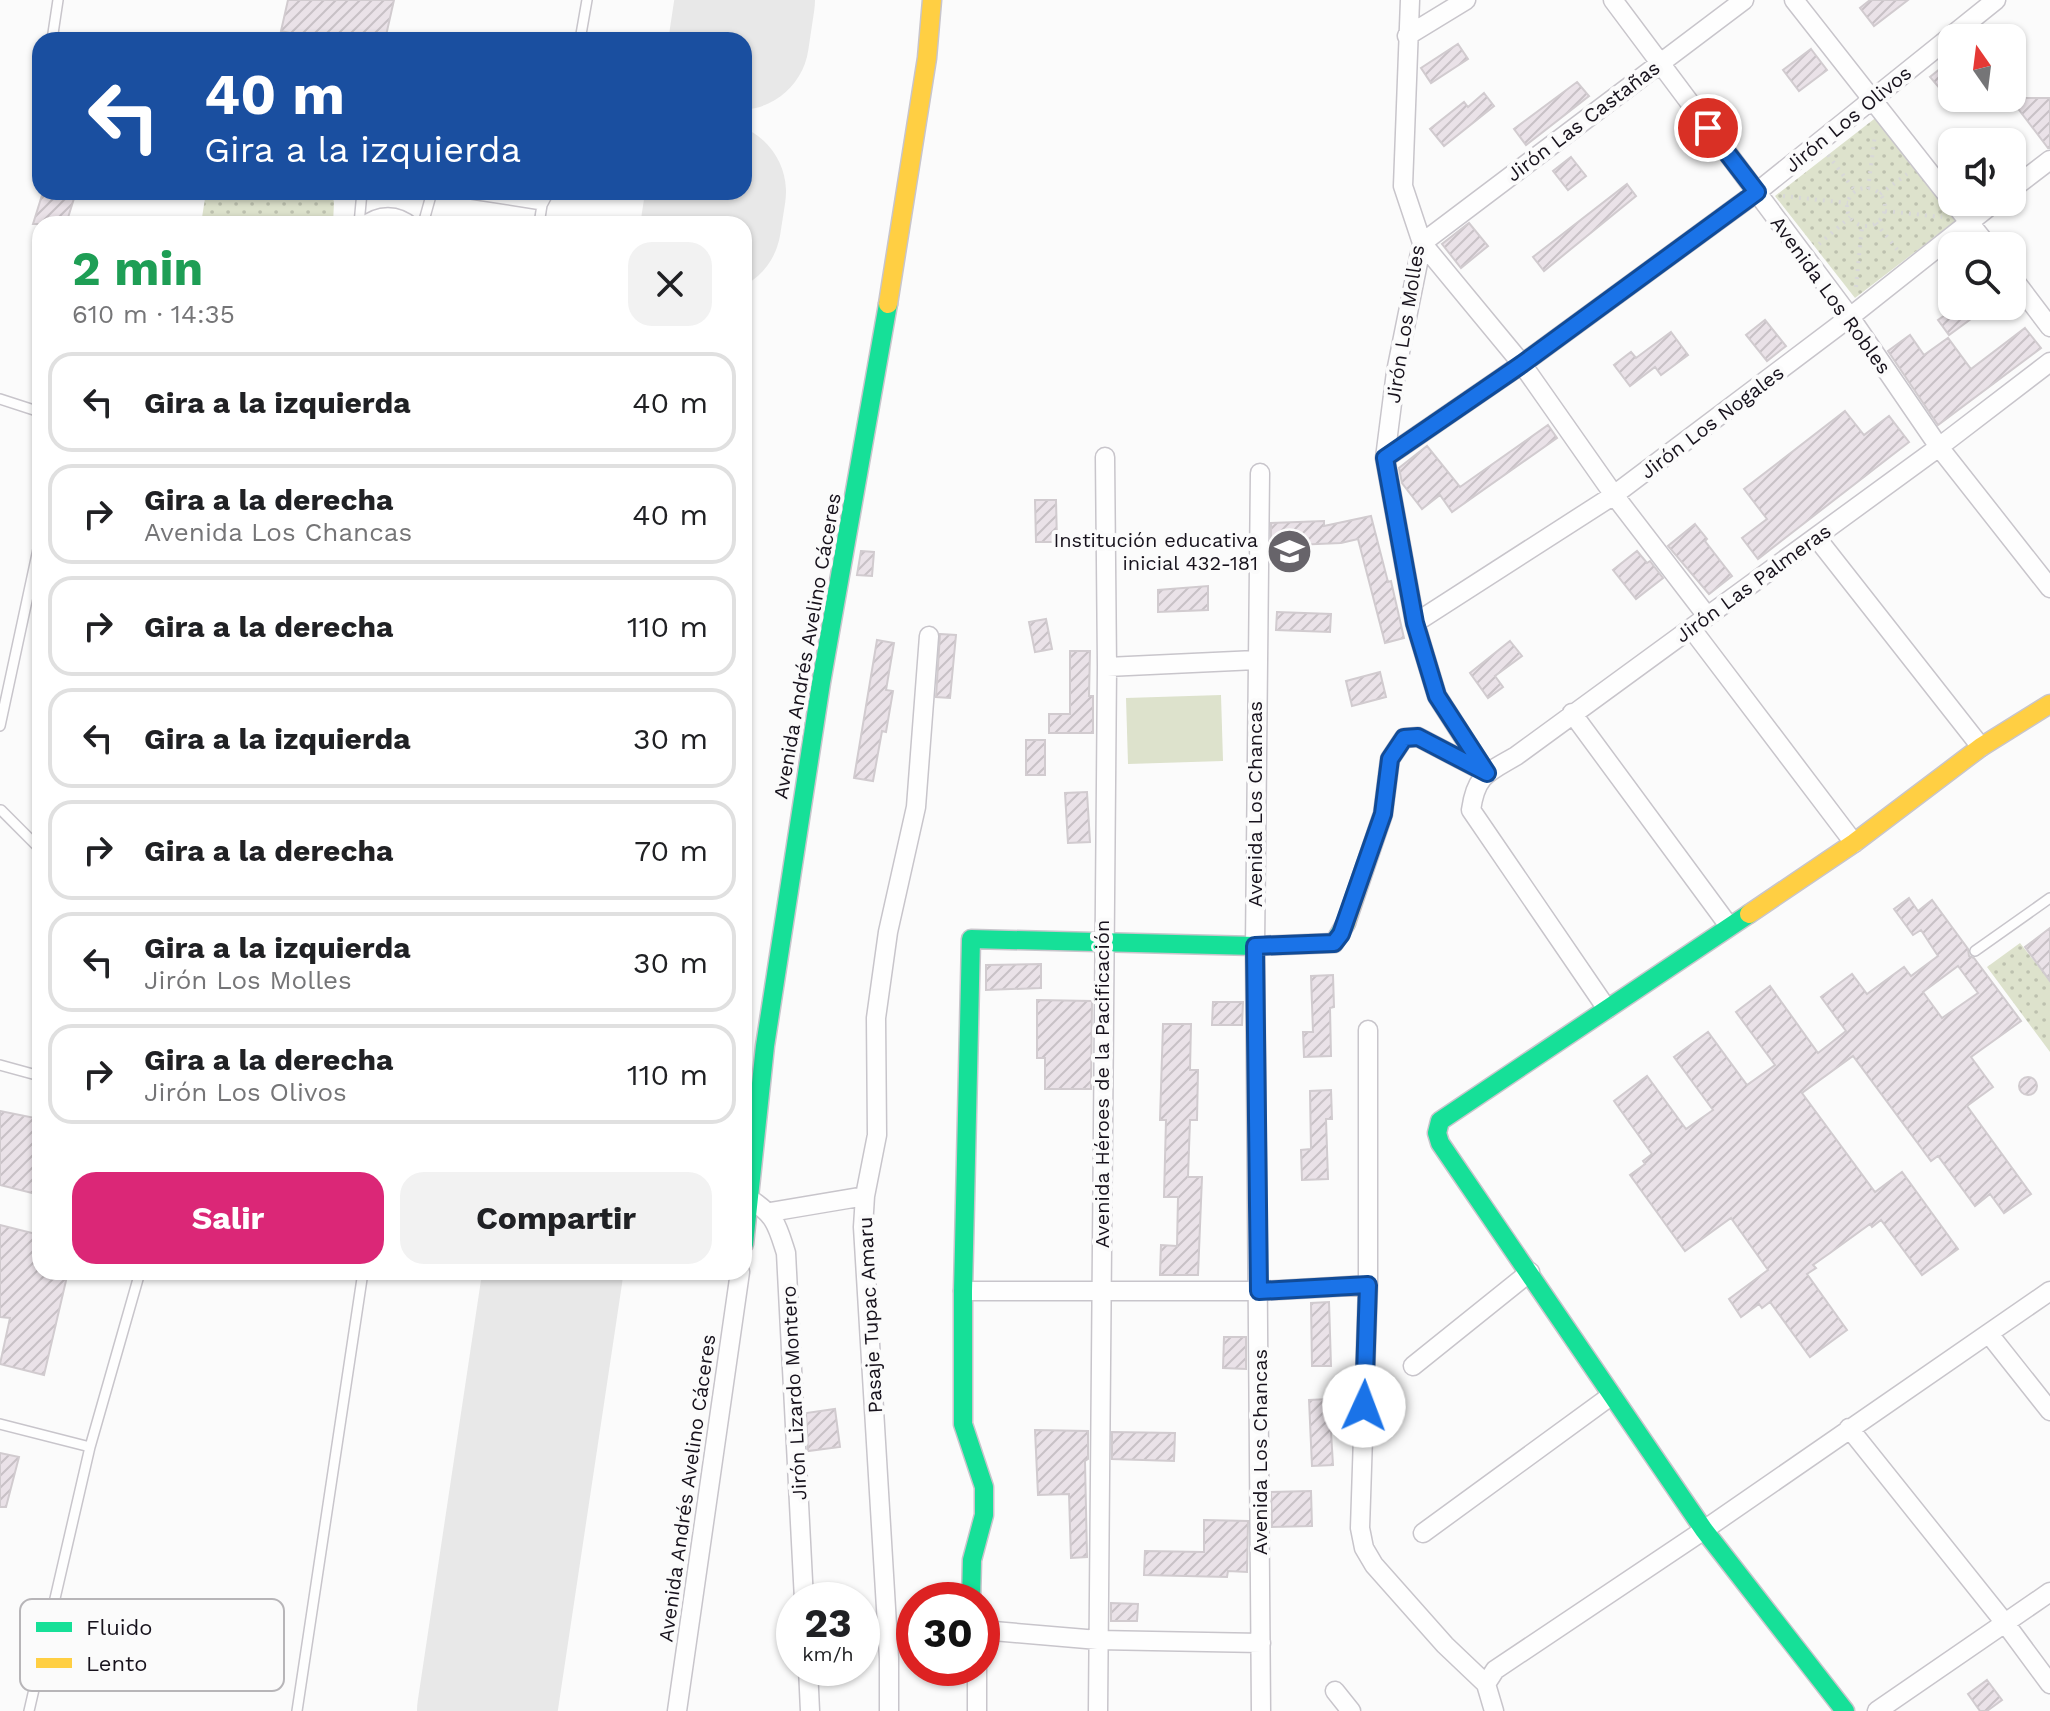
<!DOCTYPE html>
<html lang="es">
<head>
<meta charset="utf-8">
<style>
	body { margin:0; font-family:"Work Sans",sans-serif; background:#f2f2f2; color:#202124; height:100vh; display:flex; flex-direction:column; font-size:30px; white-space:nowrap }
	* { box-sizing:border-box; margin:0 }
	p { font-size:26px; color:#757577 }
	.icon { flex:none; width:44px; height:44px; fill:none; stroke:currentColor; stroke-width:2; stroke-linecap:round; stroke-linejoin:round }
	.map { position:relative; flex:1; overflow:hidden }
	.side { position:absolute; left:32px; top:216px; width:720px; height:1064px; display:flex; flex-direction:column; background:#fff; border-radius:24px; box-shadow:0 2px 6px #0004 }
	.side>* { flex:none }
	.guide { position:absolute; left:32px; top:32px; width:720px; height:168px; border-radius:24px; box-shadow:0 2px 6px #0004; background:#1a4fa0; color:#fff; overflow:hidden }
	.needle { width:52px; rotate:346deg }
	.fabs { position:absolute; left:1938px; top:24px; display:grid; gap:16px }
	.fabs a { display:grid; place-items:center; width:88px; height:88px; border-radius:16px; background:#fff; box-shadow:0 2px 6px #0004; font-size:40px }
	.speed { position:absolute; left:776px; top:1582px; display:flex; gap:16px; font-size:40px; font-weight:700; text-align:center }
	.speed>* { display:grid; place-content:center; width:104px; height:104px; border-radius:50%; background:#fff; box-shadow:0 2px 6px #0004; line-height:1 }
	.speed small { font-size:20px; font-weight:400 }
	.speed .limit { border:12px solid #d22; background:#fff; color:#111 }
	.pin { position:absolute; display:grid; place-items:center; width:68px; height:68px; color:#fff; margin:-34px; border:4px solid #fff; border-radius:50%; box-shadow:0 2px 8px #0007 }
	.me { position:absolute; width:88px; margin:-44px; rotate:2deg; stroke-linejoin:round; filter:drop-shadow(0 0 6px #0008) }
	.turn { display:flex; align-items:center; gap:28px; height:168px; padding:0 40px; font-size:36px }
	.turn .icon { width:104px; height:104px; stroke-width:2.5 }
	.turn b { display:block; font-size:56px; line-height:68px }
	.round { display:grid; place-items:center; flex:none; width:84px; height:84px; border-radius:24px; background:#f2f2f2 }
	.summary { display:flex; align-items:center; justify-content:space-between; height:136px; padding:0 40px }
	h1 { font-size:48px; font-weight:700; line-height:60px; color:#1e9e55 }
	.button { display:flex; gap:16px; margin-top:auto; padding:16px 40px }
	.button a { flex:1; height:92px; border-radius:24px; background:#db2777; color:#fff; font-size:32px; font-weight:700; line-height:92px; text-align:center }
	.button a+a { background:#f2f2f2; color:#202124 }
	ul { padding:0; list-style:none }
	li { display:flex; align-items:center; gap:24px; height:100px; margin:0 16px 12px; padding:0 24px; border:4px solid #e0e0e0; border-radius:24px }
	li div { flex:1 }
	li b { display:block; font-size:30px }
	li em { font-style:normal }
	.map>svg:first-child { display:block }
	.park { fill:url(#park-dots) }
	.pitch { fill:#dde2cc }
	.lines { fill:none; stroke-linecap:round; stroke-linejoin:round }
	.runway { stroke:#e8e8e8; stroke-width:140 }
	.building { fill:url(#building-hatch); stroke:#d1cbcf; stroke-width:2; fill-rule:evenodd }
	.lane-casing { stroke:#c8c5cb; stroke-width:12 }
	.street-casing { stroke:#c8c5cb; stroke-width:21 }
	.fast-casing { stroke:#c8c5cb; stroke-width:21 }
	.slow-casing { stroke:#c8c5cb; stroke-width:21 }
	.path { stroke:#d8d8d8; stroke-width:4; stroke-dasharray:2 6; stroke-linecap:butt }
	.lane { stroke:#fefefe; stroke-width:9 }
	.street { stroke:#fefefe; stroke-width:18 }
	.fast { stroke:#16e098; stroke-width:18 }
	.slow { stroke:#ffcf43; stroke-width:18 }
	.route-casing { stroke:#114b97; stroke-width:20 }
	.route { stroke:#1a73e8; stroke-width:14 }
	.labels { text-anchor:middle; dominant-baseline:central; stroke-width:8; stroke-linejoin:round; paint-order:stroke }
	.street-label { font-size:20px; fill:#17121c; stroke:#fbfbfb }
	.poi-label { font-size:20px; fill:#17121c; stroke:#fbfbfb; text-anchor:end }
	.key { fill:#fbfbfb; stroke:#b7b5b8; stroke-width:2 }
	.key-label { font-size:22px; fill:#17121c }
</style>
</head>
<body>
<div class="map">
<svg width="2050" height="1711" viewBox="0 0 2050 1711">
	<defs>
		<pattern id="park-dots" width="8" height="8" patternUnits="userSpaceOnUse" patternTransform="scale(2)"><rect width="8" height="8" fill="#dde2cc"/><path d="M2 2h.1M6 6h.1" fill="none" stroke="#bdc1af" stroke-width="1.8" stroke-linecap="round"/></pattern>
		<pattern id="building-hatch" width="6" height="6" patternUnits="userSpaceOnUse" patternTransform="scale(2)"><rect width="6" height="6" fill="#eae2e8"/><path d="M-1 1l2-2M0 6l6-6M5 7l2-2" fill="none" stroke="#c8c1c6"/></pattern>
	</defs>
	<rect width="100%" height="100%" fill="#fbfbfb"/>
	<path class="park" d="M1878,116L1958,219L1855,298L1775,196Z
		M206,192H331L334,202L333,224H201Z
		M2020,943L2050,981V1052L1987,967Z"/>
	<path class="pitch" d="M1221,695L1223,761L1128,764L1126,698Z"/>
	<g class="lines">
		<path class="runway" d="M739,40L745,0
			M711,224L716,192
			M487,1711L553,1272"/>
	</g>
	<path class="building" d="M288,0H394L385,40H320L281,31Z
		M1870,0H1908L1874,26L1860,8Z
		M1458,44L1468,59L1431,83L1421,68Z
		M1811,49L1827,70L1799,91L1783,70Z
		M1952,59V103L1930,77Z
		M1577,82L1589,96L1526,145L1514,129Z
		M1484,93L1494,106L1444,146L1430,129L1464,102L1468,107Z
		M2010,98H2050V148H2048Z
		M1571,157L1586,176L1568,190L1553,171Z
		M1627,184L1636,196L1544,271L1533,257Z
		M43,192H76L66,224H33Z
		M1469,223L1488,246L1461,268L1442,244Z
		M1958,306H1968L1975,316L1949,335L1938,320Z
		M1765,320L1786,346L1767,361L1746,335Z
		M2025,328L2041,348L1938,425L1888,351L1910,335L1924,355L1948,338L1971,369Z
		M1671,332L1688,355L1661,375L1655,367L1630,386L1614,365L1631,352L1636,358Z
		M1845,411L1864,435L1889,416L1909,442L1758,559L1742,538L1767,519L1744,489Z
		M1548,425L1557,438L1452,512L1440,495L1422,509L1402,483L1399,468L1427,446L1460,487Z
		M1035,500H1056L1057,542H1036Z
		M1371,516L1388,582L1391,581L1404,638L1385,643L1358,539L1341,543L1271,546V523L1324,521V526Z
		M1695,524L1707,539L1705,541L1732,576L1709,594L1668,546Z
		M861,551L874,552L872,576L857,575Z
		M1637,551L1647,563L1650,561L1663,578L1636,599L1613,570Z
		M1208,586V610L1158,612V590Z
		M1277,612L1331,614L1330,632L1276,630Z
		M1046,619L1052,649L1035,652L1029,622Z
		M940,634L956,635L950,698L936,697Z
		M877,640L894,643L886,690L893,691L886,732L882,731L873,781L854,778Z
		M1510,641L1522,656L1495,676L1503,687L1488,698L1470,673Z
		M1070,651H1090L1089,696H1093V733H1049V714H1070Z
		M1380,672L1386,697L1352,706L1346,681Z
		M1026,740H1045V775H1026Z
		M1087,792L1090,842L1068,843L1065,793Z
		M1909,898L1918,911L1932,900L1968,949L1969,956L1974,958L2021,1021L1971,1057L1993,1087L1967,1106L2031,1194L2004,1213L1990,1194L1975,1206L1938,1156L1931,1161L1853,1056L1802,1093L1875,1192L1902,1172L1958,1249L1922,1275L1881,1220L1872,1227L1870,1224L1830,1253L1813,1265L1816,1268L1807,1274L1847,1330L1810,1357L1770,1302L1762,1308L1759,1304L1741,1317L1729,1299L1768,1270L1731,1218L1685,1251L1630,1175L1645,1164L1643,1161L1652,1154L1614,1101L1647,1076L1686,1129L1713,1110L1674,1057L1708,1032L1747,1085L1775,1065L1736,1012L1770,986L1818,1053L1846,1031L1821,997L1852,974L1867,994L1904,967L1911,976L1938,956L1921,930L1913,935L1894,909ZM1958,966L1978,993L1942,1018L1923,992Z
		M2050,928V981L2025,947Z
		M1041,964V988L986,990V965Z
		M1333,975L1334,1007L1330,1008L1331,1056L1304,1057L1303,1032H1313L1311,976Z
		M1037,1000L1092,1001L1091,1089H1045V1058H1037Z
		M1213,1002H1243L1242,1025H1212Z
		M1163,1024H1191L1190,1070H1198L1197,1120H1190L1188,1177H1202L1198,1275H1160L1161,1245L1177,1246L1178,1197H1164L1166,1120H1160Z
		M2019 1086a9 9 0 1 1 18 0a9 9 0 1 1-18 0Z
		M1331,1090L1332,1119H1326L1328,1179L1302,1180L1301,1150L1311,1149L1310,1091Z
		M0,1111L40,1119V1195L0,1185Z
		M0,1225L40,1235V1272H68L44,1375L0,1364L10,1318L0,1317Z
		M1329,1302L1331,1366H1312L1311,1303Z
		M1224,1337H1246V1369L1223,1368Z
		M1329,1399L1333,1465L1312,1466L1309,1400Z
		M835,1409L840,1447L808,1451L806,1413Z
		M1035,1430L1088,1431V1459L1085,1461L1087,1557L1071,1558L1069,1494L1038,1495Z
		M1112,1432L1175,1433L1174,1461L1112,1459Z
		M0,1453L19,1457L6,1507H0Z
		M1311,1491L1312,1526L1272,1527L1271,1492Z
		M1204,1520L1248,1521L1247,1572L1228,1571L1227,1577L1144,1575L1145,1551L1204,1552Z
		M1111,1603L1138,1604L1137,1621H1111Z
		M1987,1680L2002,1700L1987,1711H1980L1968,1694Z"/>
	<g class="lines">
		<defs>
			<path id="lane" d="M52,40L58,0
				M580,40L587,0
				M458,192L542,205
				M359,224L362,192
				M360,224C378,209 398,209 415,224
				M423,224L432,192
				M539,224L542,205L549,192
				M0,399L40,412
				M0,726L40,540
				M1,810L40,849
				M1975,951L2050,898
				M0,1065L40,1076
				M0,1424L90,1447
				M29,1711L90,1447L140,1272
				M297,1711L363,1272"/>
			<path id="street" d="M1410,0L1403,186L1422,243L1396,372L1385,458L1415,623L1437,696L1485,771
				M1613,0L1850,317L1939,447L2050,588
				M1794,0L1952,201
				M1407,36L1466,0
				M2012,189L2050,160
				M1953,202L1988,246
				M2012,277L2050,327
				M1385,458L1522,364L1757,192L1996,0
				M1260,473L1255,946L1261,1711
				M1816,537L1981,747
				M1707,616L1614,495L1522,364L1422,243L1744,0
				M1415,623L1614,495L1850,317L1995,202
				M1691,628L1854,843
				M1107,667L1256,660
				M1572,713L1729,926
				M1607,1009L1471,810C1476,775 1487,773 1516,756L1939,447L2050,362
				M1368,1030V1285L1360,1528L1364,1548L1374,1565L1445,1645L1486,1684L1494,1711
				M750,1199C776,1216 777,1225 786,1253L804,1600
				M770,1212L865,1196
				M963,1291H1259L1368,1285
				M1989,1334L2050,1411
				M1413,1366L1530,1272
				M1849,1428L2005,1623L2050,1684
				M1423,1533L1612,1395
				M982,1630L1098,1640L1261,1643
				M808,1668L810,1711
				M1486,1684L1495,1670L1704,1530L2050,1291
				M1335,1691L1351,1711
				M677,1711L740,1272
				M889,1711V1658L863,1227L865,1196L877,1135L876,1018L888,932L916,807L929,636
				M977,1711V1668
				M1098,1711L1107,667L1105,457
				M1877,1711L2050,1592"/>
			<path id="fast" d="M1749,914L1440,1121L1437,1133L1440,1143L1704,1530L1845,1711
				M744,1244L765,1046L821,683L888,304
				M971,1600L972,1560L984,1515V1487L963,1424V1291L971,939L1255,946L1334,943L1346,923"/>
			<path id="slow" d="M888,304L927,58L932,0
				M1749,914L1854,843L1981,747L2050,704
				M1346,923L1383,814L1390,759L1404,738L1418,737L1487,773"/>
		</defs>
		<use href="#lane" class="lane-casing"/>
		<use href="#street" class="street-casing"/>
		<use href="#fast" class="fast-casing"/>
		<use href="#slow" class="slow-casing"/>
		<path class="path" d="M1828,155L1856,192
			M1847 207a19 19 0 1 1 38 0a19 19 0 1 1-38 0Z
			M1868,189L1875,135
			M1880,194L1907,174
			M1783,196L1848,203
			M1885,211L1942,217
			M1876,223L1900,253
			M1819,244L1850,217
			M1856,287L1862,226"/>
		<use href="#lane" class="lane"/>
		<use href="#street" class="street"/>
		<use href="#fast" class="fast"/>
		<use href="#slow" class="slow"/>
	</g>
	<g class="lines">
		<defs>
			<path id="route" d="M1364,1406L1368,1285L1259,1291L1255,946L1334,943L1341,934L1383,814L1390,759L1404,738L1418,737L1487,773L1437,696L1415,623L1385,458L1522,364L1757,192L1708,128"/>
		</defs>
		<use href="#route" class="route-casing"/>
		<use href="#route" class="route"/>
	</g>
	<defs>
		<symbol id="school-disc" viewBox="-11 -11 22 22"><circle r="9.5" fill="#67646a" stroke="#fbfbfb"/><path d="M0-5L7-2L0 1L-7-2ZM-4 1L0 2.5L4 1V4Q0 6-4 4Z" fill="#fff"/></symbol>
	</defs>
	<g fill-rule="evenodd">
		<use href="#school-disc" x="1264" y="526" width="51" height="51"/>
	</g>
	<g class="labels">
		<g class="street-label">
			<text transform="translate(1848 119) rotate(-39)">Jirón Los Olivos</text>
			<text transform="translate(1583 121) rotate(-37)">Jirón Las Castañas</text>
			<text transform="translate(1831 295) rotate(54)">Avenida Los Robles</text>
			<text transform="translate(1405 324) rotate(-81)">Jirón Los Molles</text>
			<text transform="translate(1712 422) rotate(-37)">Jirón Los Nogales</text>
			<text transform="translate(1753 583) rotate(-36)">Jirón Las Palmeras</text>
			<text transform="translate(807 646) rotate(-80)">Avenida Andrés Avelino Cáceres</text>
			<text transform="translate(1255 804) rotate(-90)">Avenida Los Chancas</text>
			<text transform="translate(1102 1084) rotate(-90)">Avenida Héroes de la Pacificación</text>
			<text transform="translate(870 1315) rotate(-93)">Pasaje Tupac Amaru</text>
			<text transform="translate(794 1393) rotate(-93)">Jirón Lizardo Montero</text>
			<text transform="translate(1260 1452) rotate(-90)">Avenida Los Chancas</text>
			<text transform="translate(687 1488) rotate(-82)">Avenida Andrés Avelino Cáceres</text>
		</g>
		<g class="poi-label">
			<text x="1258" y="540">Institución educativa<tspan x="1258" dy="23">inicial 432-181</tspan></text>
		</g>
	</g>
	<rect x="20" y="1599" width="264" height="92" rx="12" class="key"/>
	<rect x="36" y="1622" width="36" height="10" fill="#16e098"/>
	<rect x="36" y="1658" width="36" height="10" fill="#ffcf43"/>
	<g class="key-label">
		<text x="86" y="1635">Fluido</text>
		<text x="86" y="1671">Lento</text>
	</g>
</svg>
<div class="fabs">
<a><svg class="needle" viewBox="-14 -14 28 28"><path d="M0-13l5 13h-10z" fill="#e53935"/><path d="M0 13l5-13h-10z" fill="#757577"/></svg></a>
<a><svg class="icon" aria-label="sound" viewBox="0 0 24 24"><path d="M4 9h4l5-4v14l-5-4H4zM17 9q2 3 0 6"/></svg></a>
<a><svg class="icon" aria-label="search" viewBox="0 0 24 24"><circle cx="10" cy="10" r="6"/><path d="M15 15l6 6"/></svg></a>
</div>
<div class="speed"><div>23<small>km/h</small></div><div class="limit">30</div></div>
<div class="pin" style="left:1708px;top:128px;background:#d93025"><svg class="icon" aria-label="arrive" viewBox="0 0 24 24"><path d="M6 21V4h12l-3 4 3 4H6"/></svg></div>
<svg class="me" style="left:1364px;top:1406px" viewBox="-20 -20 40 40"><circle r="19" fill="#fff"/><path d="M0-13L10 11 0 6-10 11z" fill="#1a73e8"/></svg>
<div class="guide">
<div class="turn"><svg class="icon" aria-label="left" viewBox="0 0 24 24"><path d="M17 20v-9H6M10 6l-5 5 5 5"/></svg><div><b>40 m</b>Gira a la izquierda</div></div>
</div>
<section class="side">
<div class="summary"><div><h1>2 min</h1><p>610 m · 14:35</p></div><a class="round"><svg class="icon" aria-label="close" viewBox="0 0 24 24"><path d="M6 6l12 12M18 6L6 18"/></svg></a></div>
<ul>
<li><svg class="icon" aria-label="left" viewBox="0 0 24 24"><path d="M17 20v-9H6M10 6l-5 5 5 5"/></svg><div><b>Gira a la izquierda</b></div><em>40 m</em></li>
<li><svg class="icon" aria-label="right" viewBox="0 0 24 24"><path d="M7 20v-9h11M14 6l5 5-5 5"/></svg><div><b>Gira a la derecha</b><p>Avenida Los Chancas</p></div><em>40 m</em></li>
<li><svg class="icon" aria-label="right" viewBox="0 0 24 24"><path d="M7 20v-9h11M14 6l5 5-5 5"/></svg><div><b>Gira a la derecha</b></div><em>110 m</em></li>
<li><svg class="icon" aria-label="left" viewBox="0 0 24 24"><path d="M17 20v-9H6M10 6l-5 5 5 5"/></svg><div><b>Gira a la izquierda</b></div><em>30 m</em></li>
<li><svg class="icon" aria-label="right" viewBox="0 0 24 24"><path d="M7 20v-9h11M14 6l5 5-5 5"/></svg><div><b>Gira a la derecha</b></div><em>70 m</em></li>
<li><svg class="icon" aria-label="left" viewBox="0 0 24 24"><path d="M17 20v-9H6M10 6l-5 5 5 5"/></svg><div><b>Gira a la izquierda</b><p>Jirón Los Molles</p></div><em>30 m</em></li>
<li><svg class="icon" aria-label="right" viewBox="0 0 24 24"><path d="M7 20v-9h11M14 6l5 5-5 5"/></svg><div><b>Gira a la derecha</b><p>Jirón Los Olivos</p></div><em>110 m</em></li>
</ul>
<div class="button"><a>Salir</a><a>Compartir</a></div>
</section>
</div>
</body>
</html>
